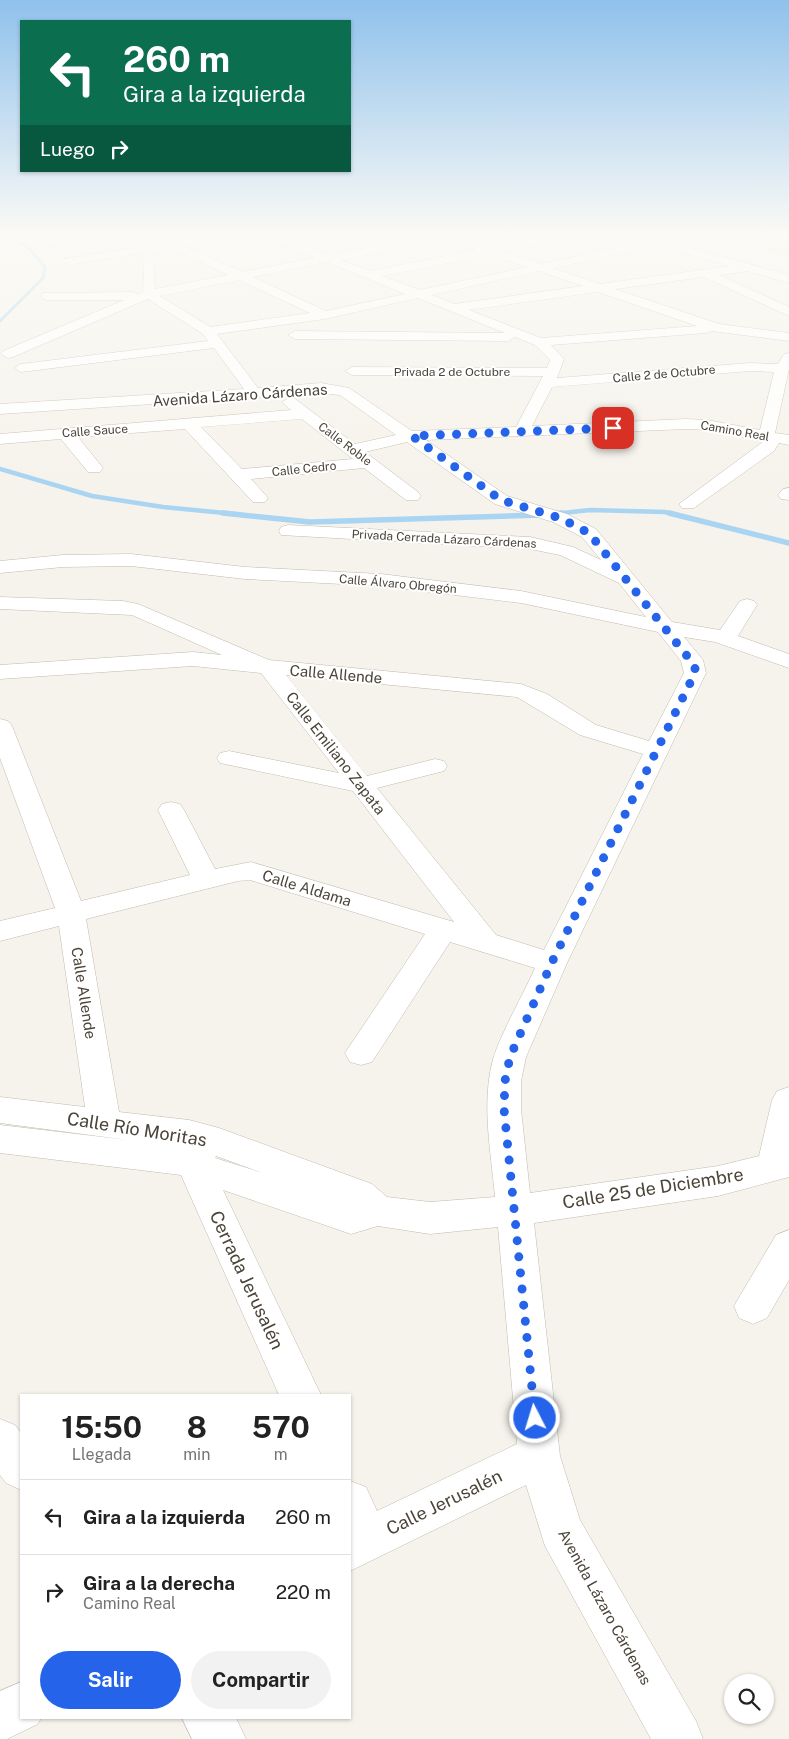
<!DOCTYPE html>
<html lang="es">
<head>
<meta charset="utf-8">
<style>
	body { margin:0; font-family:"Public Sans",sans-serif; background:#f2f2f2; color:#222; height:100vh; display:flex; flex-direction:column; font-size:19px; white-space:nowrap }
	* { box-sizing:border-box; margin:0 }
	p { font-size:16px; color:#767676 }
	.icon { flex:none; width:28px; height:28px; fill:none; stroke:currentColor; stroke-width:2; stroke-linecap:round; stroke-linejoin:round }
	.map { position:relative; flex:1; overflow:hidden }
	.drawer { position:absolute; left:20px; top:1394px; width:331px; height:325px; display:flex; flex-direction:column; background:#fff; border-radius:0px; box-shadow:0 1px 4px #0004 }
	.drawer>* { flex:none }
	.top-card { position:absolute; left:20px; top:20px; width:331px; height:152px; border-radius:0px; box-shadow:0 1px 4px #0004; background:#0b6e4f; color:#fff; overflow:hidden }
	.buttons { position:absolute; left:724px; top:1674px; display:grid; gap:10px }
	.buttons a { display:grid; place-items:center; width:50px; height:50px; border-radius:50%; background:#fff; box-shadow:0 1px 4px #0004; font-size:25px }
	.pin { position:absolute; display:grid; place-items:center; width:42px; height:42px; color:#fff; margin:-21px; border-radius:10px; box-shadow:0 2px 8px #0006 }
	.me { position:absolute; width:55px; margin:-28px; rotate:355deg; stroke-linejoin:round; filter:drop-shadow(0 0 4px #0008) }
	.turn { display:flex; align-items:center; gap:18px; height:105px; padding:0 20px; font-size:22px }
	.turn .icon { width:65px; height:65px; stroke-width:2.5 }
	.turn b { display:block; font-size:35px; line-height:42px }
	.then { display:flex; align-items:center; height:48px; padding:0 20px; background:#0003; gap:10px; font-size:19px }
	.eta { display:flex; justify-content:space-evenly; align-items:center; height:85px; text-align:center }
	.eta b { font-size:30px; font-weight:700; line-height:35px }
	.action { display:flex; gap:10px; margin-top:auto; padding:10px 20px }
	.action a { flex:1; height:58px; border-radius:30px; background:#2563eb; color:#fff; font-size:20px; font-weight:700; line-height:58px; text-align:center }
	.action a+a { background:#f2f2f2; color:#222 }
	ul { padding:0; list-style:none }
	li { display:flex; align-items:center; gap:15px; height:75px; padding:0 20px; border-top:1px solid #e0e0e0 }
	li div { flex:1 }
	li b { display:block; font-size:19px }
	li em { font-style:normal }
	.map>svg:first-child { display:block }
	.residential { fill:#eae5da }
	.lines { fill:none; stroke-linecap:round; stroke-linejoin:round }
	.stream-far2 { stroke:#a9d4f2; stroke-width:3 }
	.stream-far1 { stroke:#a9d4f2; stroke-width:4.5 }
	.stream { stroke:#a9d4f2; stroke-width:5.5 }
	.minor-casing { stroke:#c2bbae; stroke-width:1 }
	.minor { fill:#fff; fill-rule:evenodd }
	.route { stroke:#2563eb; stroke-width:9; stroke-dasharray:0 16.2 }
	.labels { text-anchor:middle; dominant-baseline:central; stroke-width:4; stroke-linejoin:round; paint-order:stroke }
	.far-street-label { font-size:12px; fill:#4b4439; stroke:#fff }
	.street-label { font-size:15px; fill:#4b4439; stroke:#fff }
	.near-street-label { font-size:18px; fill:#4b4439; stroke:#fff }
</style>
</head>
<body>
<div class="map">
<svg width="789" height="1739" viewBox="0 0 789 1739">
	<rect width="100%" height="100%" fill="#f6f3ec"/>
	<path class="residential" d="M709,235H789V257Z"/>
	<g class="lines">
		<path class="stream-far2" d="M0,321L43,278L45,267L27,246L2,235"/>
		<path class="stream-far1" d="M0,469L92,496L163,507L235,514
			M554,514L590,510L665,512L674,514"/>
		<path class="stream" d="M223,513L310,522L542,515
			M669,513L789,543
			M554,514L562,513"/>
		<defs>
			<path id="minor" d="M73,235H98L92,238L49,245L43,242L49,239Z
				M214,235H240L234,238L185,246L242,272L315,258L263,237L262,235H276L329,255L432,235H454L491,247L556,235H577L572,238L504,252L541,264L643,242L633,237L635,235H643L789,275V283L747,271L719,275L789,307V316L704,277L615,289L719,324L789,333V341L712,331L706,333L551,345L564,359L557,378L750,363L778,364L784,354L789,353V369L775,433L789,435V445L779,443L774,451L694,508H682L679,504L764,441L707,430L686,429L426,440L507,496L567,514L596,529L672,622L720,630L740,601L747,599L754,601L757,605L738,636L789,654V668L715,642L684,637L703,660L706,673L567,963L526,1057L521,1081V1109L530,1193L718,1166L759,1156L772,1100L777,1091L789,1087V1177L718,1196L534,1223L560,1456L580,1520L696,1721L703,1739H651L545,1546L526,1485L350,1571V1481L366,1487L377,1511L517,1444L498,1227L430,1234L378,1226L351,1234L223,1190L321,1395H279L181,1175L0,1153V1125L128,1140L0,1123V1097L85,1107L59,926L0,941V921L55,908L0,758V719L8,721L12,726L81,901L190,875L158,810L162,804L171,802L180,804L184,810L215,869L251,862L454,922L353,791L220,763L217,758L220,753L229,751L339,773L261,673L193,666L0,679V665L193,652L222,655L132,615L0,609V597L123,601L138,604L269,660L521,684L547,694L596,725L649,741L684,673L681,661L658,632L521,603L381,586L245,579L131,566L63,567L0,573V561L63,555L131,554L245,567L381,574L521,591L646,617L619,583L560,555L530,549L281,535L279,531L281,527L288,525L530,537L573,547L601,560L582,537L553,522L495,504L407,442L365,452L418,492L421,496L418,500H406L364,468L251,479L268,498L265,502H253L185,429L78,437L103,468L100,472H88L61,439L0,444V434L291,410L282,402L290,397L295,399L355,444L396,435L340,395L321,393L0,414V404L244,389L214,348L21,372L14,368L21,364L208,341L203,334L148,299L13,357L8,358L1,354L3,351L124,300H47L43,299L41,296L43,293L133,292L138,294L143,292L144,271L142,253L68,265L62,261L64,259ZM445,239L477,250L370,271L341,260ZM657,245L730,266L600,284L553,268ZM172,248L228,275L155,289L153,251ZM490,255L527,267L420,290L382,276ZM327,262L405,294L326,311L253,277ZM539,271L583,286L454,304L432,295ZM239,280L310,313L210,327L160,296ZM598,292L697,326L541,338L469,310ZM418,298L505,333L295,331L288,335L295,339L508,341L515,337L535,345L550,360L547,368L352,367L345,371L352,375L543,376L516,427L412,431L349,388L321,383L258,388L217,334L325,319ZM750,371L774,372L760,430L707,420L686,419L532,426L552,387ZM302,419L353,459L242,469L201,427ZM286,675L517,697L580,735L643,754L544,950L496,935L377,788L444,771L447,766L444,761L435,759L367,776ZM250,880L425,934L345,1053L350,1062L361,1065L372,1062L450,942L535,968C523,995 501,1033 493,1059C481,1104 491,1151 495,1197L430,1202L387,1197L372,1184L219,1128L189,1120L119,1112L86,919L238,881ZM216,1156L263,1173L215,1158Z
				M789,488V500L781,499L778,495L783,489Z
				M789,1230V1280L767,1318L753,1324L739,1318L734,1306L776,1235Z
				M0,1419L15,1425L21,1433V1490L6,1483L0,1475Z
				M21,1682V1718H41L38,1724L7,1739H0V1691Z
				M182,1718H236L246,1739H192Z"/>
		</defs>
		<use href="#minor" class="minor-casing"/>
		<use href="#minor" class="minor"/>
	</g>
	<linearGradient id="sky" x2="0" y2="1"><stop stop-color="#8fc1ec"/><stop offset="0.49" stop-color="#fbfaf6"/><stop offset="1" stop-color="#fbfaf6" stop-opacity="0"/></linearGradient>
	<rect width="789" height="478" fill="url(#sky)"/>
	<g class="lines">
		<path class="route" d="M535,1418L504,1109L505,1081L510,1057L552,962L695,673V666L589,533L560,518L501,500L412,436L613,428"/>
	</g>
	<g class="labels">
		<g class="far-street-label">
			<text x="452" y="372">Privada 2 de Octubre</text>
			<text transform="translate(664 374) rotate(-5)">Calle 2 de Octubre</text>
			<text transform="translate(95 431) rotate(-4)">Calle Sauce</text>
			<text transform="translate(735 431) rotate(10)">Camino Real</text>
			<text transform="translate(345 444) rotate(37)">Calle Roble</text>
			<text transform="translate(304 469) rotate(-6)">Calle Cedro</text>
			<text transform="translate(444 539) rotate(3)">Privada Cerrada Lázaro Cárdenas</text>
			<text transform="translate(398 584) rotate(5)">Calle Álvaro Obregón</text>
		</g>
		<g class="street-label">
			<text transform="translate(240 395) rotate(-4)">Avenida Lázaro Cárdenas</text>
			<text transform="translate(336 674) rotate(5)">Calle Allende</text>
			<text transform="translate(336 753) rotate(52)">Calle Emiliano Zapata</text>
			<text transform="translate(307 888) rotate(17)">Calle Aldama</text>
			<text transform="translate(84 993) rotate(81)">Calle Allende</text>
			<text transform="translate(605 1607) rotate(61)">Avenida Lázaro Cárdenas</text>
		</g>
		<g class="near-street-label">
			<text transform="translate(137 1129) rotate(9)">Calle Río Moritas</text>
			<text transform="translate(653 1188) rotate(-9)">Calle 25 de Diciembre</text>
			<text transform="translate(247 1280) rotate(65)">Cerrada Jerusalén</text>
			<text transform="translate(444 1502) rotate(-26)">Calle Jerusalén</text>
		</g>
	</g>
</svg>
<div class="buttons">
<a><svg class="icon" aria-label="search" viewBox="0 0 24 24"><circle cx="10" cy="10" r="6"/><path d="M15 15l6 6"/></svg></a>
</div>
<div class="pin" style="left:613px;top:428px;background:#d93025"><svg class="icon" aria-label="arrive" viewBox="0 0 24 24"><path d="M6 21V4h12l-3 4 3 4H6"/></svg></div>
<svg class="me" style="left:535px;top:1418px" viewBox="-20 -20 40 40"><circle r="17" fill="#2563eb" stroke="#fff" stroke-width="3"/><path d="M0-11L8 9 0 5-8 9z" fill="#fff"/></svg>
<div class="top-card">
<div class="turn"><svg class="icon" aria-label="left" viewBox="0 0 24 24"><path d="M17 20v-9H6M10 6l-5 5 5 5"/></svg><div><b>260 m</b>Gira a la izquierda</div></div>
<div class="then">Luego<svg class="icon" aria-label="right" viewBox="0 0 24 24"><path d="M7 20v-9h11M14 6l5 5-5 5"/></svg></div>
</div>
<section class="drawer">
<div class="eta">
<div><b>15:50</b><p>Llegada</p></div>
<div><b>8</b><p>min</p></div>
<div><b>570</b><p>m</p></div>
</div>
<ul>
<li><svg class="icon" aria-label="left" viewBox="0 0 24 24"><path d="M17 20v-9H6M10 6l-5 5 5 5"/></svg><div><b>Gira a la izquierda</b></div><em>260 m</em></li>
<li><svg class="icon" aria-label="right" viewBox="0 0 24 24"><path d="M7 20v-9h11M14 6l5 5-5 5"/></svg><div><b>Gira a la derecha</b><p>Camino Real</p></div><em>220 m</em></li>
</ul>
<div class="action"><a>Salir</a><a>Compartir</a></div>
</section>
</div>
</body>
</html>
